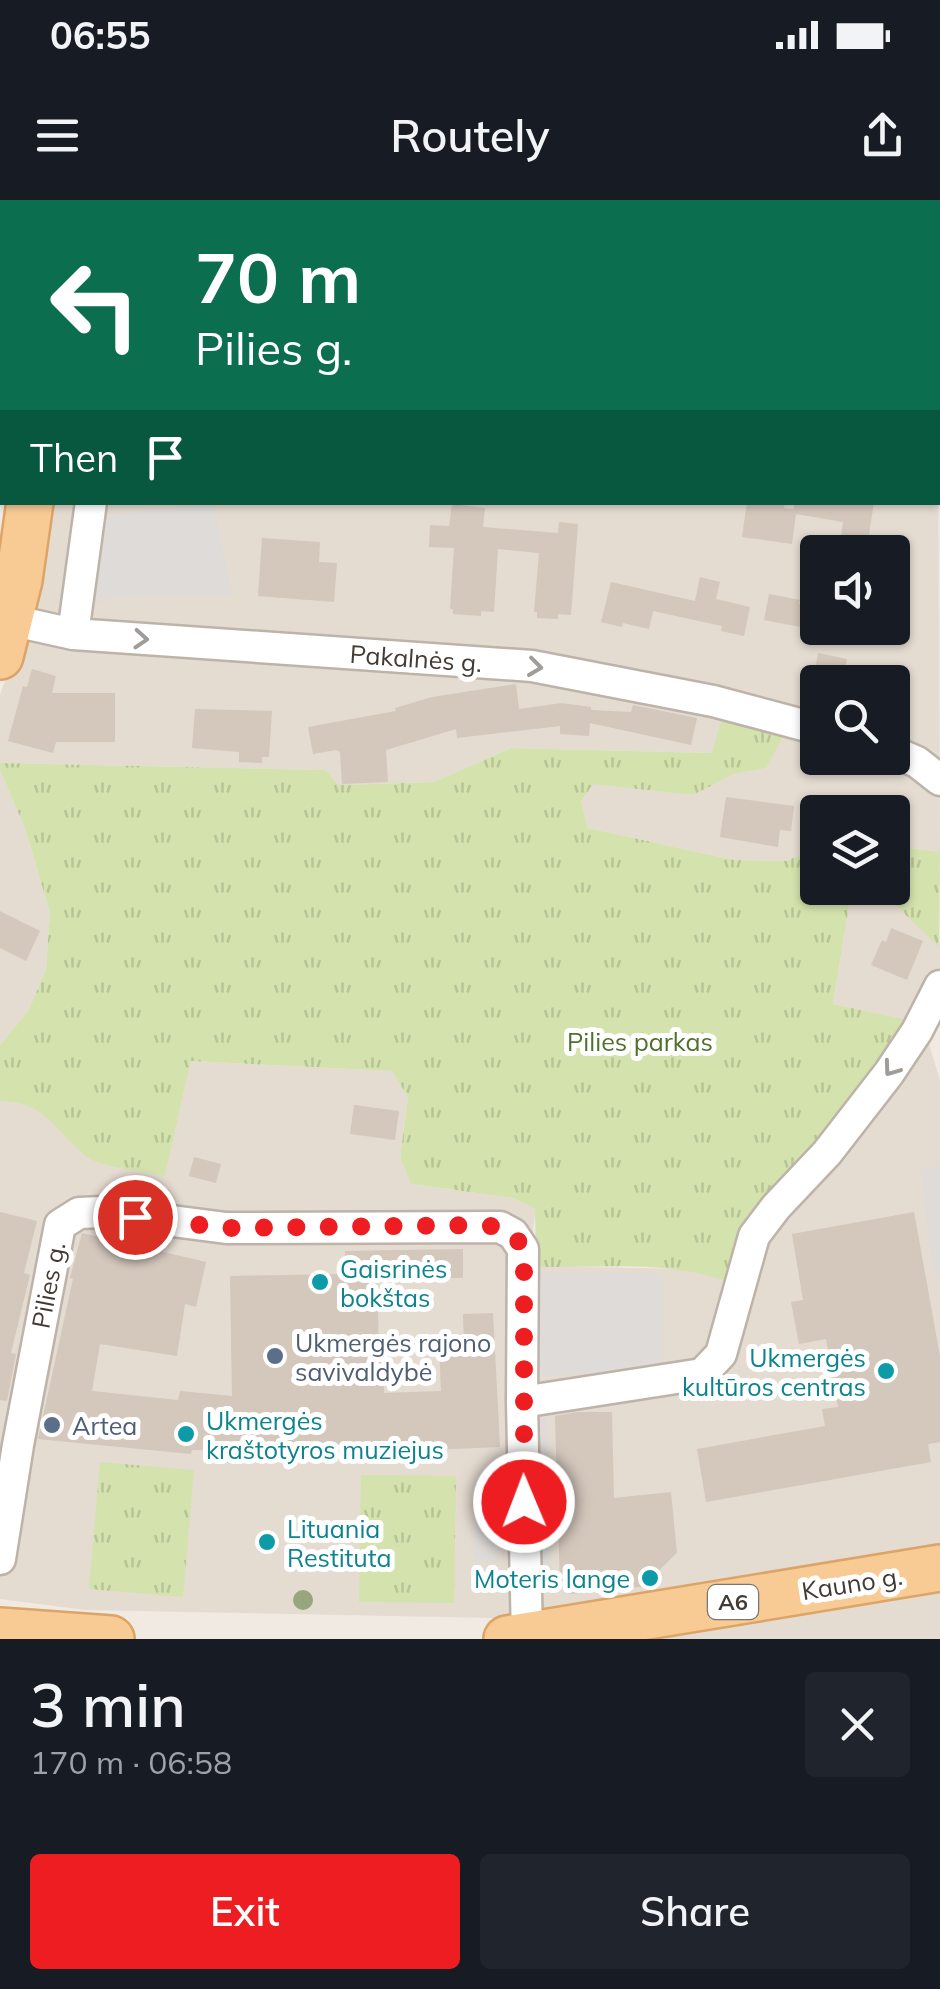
<!DOCTYPE html>
<html lang="en">
<head>
<meta charset="utf-8">
<style>
	body { margin:0; font-family:Mulish,sans-serif; background:#20242c; color:#f1f3f6; height:100vh; display:flex; flex-direction:column; font-size:38px; white-space:nowrap }
	* { box-sizing:border-box; margin:0 }
	p { font-size:32px; color:#9ea1a6 }
	.icon { flex:none; width:55px; height:55px; fill:none; stroke:currentColor; stroke-width:2; stroke-linecap:round; stroke-linejoin:round }
	.map { position:relative; height:1439px; overflow:hidden }
	.details { display:flex; flex-direction:column; background:#171b24; flex:1 }
	.details>* { flex:none }
	.banner { position:absolute; left:0px; top:0px; width:940px; height:305px; box-shadow:0 2px 8px #0004; background:#0b6e4f; color:#fff; overflow:hidden }
	.tools { position:absolute; left:800px; top:335px; display:grid; gap:20px }
	.tools a { display:grid; place-items:center; width:110px; height:110px; border-radius:10px; background:#171b24; box-shadow:0 2px 8px #0004; font-size:50px }
	.pin { position:absolute; display:grid; place-items:center; width:85px; height:85px; color:#fff; margin:-42px; border:5px solid #fff; border-radius:50%; box-shadow:0 2px 10px #0007 }
	.me { position:absolute; width:110px; margin:-55px; rotate:359deg; stroke-linejoin:round; filter:drop-shadow(0 0 8px #0008) }
	.turn { display:flex; align-items:center; gap:35px; height:210px; padding:0 30px; font-size:45px }
	.turn .icon { width:130px; height:130px; stroke-width:2.5 }
	.turn b { display:block; font-size:70px; line-height:85px }
	.then { display:flex; align-items:center; height:95px; padding:0 30px; background:#0003; gap:20px; font-size:38px }
	.round { display:grid; place-items:center; flex:none; width:105px; height:105px; border-radius:10px; background:#20242c }
	.overview { display:flex; align-items:center; justify-content:space-between; height:170px; padding:0 30px }
	h1 { font-size:60px; font-weight:600; line-height:75px }
	.action { display:flex; gap:20px; margin-top:auto; padding:20px 30px }
	.action a { flex:1; height:115px; border-radius:10px; background:#ed1d21; color:#fff; font-size:40px; font-weight:600; line-height:115px; text-align:center }
	.action a+a { background:#20242c; color:#f1f3f6 }
	.status { display:flex; justify-content:space-between; align-items:center; height:70px; padding:0 50px; background:#171b24; direction:ltr }
	.status svg { height:28px; fill:currentColor }
	header { display:flex; justify-content:space-between; align-items:center; height:130px; padding:0 30px; background:#171b24; font-size:45px; font-weight:600 }
	.map>svg:first-child { display:block }
	.residential { fill:#e4dbd1; fill-rule:evenodd }
	.forest { fill:url(#forest-firs) }
	.park { fill:url(#park-tufts) }
	.parking { fill:#dedbd8 }
	.building { fill:#d4c7bc }
	.lines { fill:none; stroke-linecap:round; stroke-linejoin:round }
	.street-casing { stroke:#beb3a9; stroke-width:35 }
	.primary-casing { stroke:#dca466; stroke-width:50 }
	.street { stroke:#fff; stroke-width:30 }
	.primary { stroke:#f8cb94; stroke-width:45 }
	.tree { fill:#98a67e }
	.oneway { stroke:#a09c9a }
	.route { stroke:#ed1d21; stroke-width:18; stroke-dasharray:0 32.4 }
	.culture-dot { fill:#0f9aa8; stroke:#fff; stroke-width:4 }
	.service-dot { fill:#5c6f8a; stroke:#fff; stroke-width:4 }
	.labels { text-anchor:middle; dominant-baseline:central; stroke-width:10; stroke-linejoin:round; paint-order:stroke }
	.shield { fill:#fff; stroke:#7b7571; stroke-width:2.5 }
	.shield-label { font-size:22px; font-weight:bold; fill:#423a34 }
	.street-label { font-size:25px; fill:#423a34; stroke:#fff }
	.park-label { font-size:25px; fill:#506f2b; stroke:#fff }
	.culture-label { font-size:25px; fill:#0d838f; stroke:#fff; text-anchor:start }
	.service-label { font-size:25px; fill:#4e5e75; stroke:#fff; text-anchor:start }
</style>
</head>
<body>
<div class="status"><b>06:55</b><svg viewBox="0 0 49 12"><path d="M0 12V9h3v3zM5 12V6h3v6zM10 12V3h3v9zM15 12V0h3v12zM26 1h20v11H26zM47 4h2v5h-2z"/></svg></div>
<header><svg class="icon" aria-label="menu" viewBox="0 0 24 24"><path d="M4 6h16M4 12h16M4 18h16"/></svg>Routely<svg class="icon" aria-label="share" viewBox="0 0 24 24"><path d="M12 15V3M7 8l5-5 5 5M5 13v7h14v-7"/></svg></header>
<div class="map">
<svg width="940" height="1439" viewBox="0 0 940 1439">
	<defs>
		<pattern id="forest-firs" width="22" height="20" patternUnits="userSpaceOnUse" patternTransform="scale(2.5)"><rect width="22" height="20" fill="#d4e3ad"/><path d="M5 1l3.5 6h-7zM16 11l3.5 6h-7z" fill="#b7c495"/></pattern>
		<pattern id="park-tufts" width="24" height="20" patternUnits="userSpaceOnUse" patternTransform="scale(2.5)"><rect width="24" height="20" fill="#d4e3ad"/><path d="M3 7l-1-3M5 7V3M7 7l1-3M15 17l-1-3M17 17v-4M19 17l1-3" fill="none" stroke="#b7c495"/></pattern>
	</defs>
	<rect width="100%" height="100%" fill="#f0eae3"/>
	<path class="residential" d="M938,156L940,652L893,646L892,612H818L817,646L787,661L734,660L588,628L581,601L593,583L693,595L734,574L766,568L719,527L713,553L511,548L434,582L338,585L326,570L0,563V495L16,451L39,303L938,302ZM818,352H892V428H818ZM818,482H892V558H818Z
		M0,570L24,626L50,712L46,770L28,811L0,845Z
		M883,693L940,744V813L927,838L940,880V1349L494,1418L86,1410L0,1399V901H17L38,909L58,926L165,975L191,861L392,871L408,897L400,958L411,984L513,998L536,1008L533,1030L536,1066L684,1069L709,1074L735,1085L756,1016L877,868L907,820L833,804L849,706Z
		M940,1389V1439H630Z"/>
	<path class="forest" d="M627,0H940V156L938,2H627Z"/>
	<path class="park" d="M726,515L785,533L766,568L734,574L693,595L593,584L581,601L588,628L734,660L787,661L817,646L818,688H892L893,646L940,652L939,747L883,693L849,706L833,804L908,820L877,868L756,1016L736,1085C675,1059 601,1068 536,1067L535,1008L513,998L411,984L400,958L408,897L392,871L191,861L165,976C146,971 103,968 89,958C54,933 50,902 0,901V845L28,811L46,770L50,712L24,626L0,570V563L326,570L338,585L434,582L511,548L712,553L719,527Z
		M100,1262L194,1270L183,1397L89,1389Z
		M361,1275L456,1276L454,1403L359,1402Z"/>
	<path class="parking" d="M198,303H213L232,396L117,397L77,407L89,320Z
		M940,967V1073L933,1074L921,969Z
		M538,1072L663,1074L662,1171L535,1176Z
		M527,1217H547L550,1385H529Z
		M476,1285H499L498,1361H475Z"/>
	<path class="building" d="M747,302H785L784,308L794,309V302H874L868,341L841,337L843,322L796,314L792,344L742,337Z
		M452,304L485,308L483,327L558,333L559,322L578,324L571,415L558,414V419L537,418V412H534L539,353L498,349L494,412L481,411V416L453,414V409H450L454,348L429,347L430,325L449,326Z
		M262,338L320,342L319,362L337,363L334,402L258,396Z
		M700,377L720,382L716,399L750,407L744,436L721,431L722,426L653,411L649,429L623,423L622,427L601,422L611,382L695,401Z
		M769,394L800,400L799,404L806,405L801,427L764,420Z
		M818,453L847,459L843,482H813Z
		M32,469L56,476L52,493H115V542H56L53,553L8,541L23,486L27,487Z
		M516,484L519,509L562,503L591,507V510L631,512L633,505L697,518L691,545L590,523L589,536L560,534V526L457,538L456,529L386,550L388,582L342,584L340,552L336,550L313,554L308,527L396,511L395,508L432,497Z
		M195,509L272,511L269,557H262V563L239,562V552L192,548Z
		M726,597L794,606L791,631L780,630L778,647L720,637Z
		M0,711L40,731L26,761L0,748Z
		M891,728L923,741L907,780L871,765L882,740L886,742Z
		M354,905L399,911L395,940L350,934Z
		M194,957L221,964L216,983L189,976Z
		M0,1012L37,1021L24,1073L30,1075L11,1153L16,1154L7,1201L0,1200Z
		M914,1012L940,1156V1242L928,1244L931,1262L706,1302L697,1249L825,1226L822,1209L838,1207L826,1139L799,1144L791,1102L803,1100L792,1034Z
		M82,1033L206,1062L196,1107L185,1104L177,1156L100,1144L92,1191L178,1200L180,1191L232,1196L230,1076L346,1074L345,1051L463,1049V1078H377L379,1153H383L384,1193L441,1191L439,1146L464,1144L463,1114L493,1113L500,1247L382,1252V1248L192,1250L191,1254L38,1239L73,1079L70,1078Z
		M577,1212H612L614,1298L671,1292L677,1353L650,1379V1386L570,1394L560,1386L555,1216Z"/>
	<g class="lines">
		<defs>
			<path id="street" d="M123,0V2
				M428,0L435,2
				M10,420L73,434L532,466L713,501L818,529
				M73,434L91,302
				M892,551L917,562L940,580
				M522,1202L702,1174L721,1154L754,1036L776,1007L827,953L889,873L917,831L940,786
				M0,1359L18,1245L60,1025L79,1013L103,1012L226,1028L500,1027L513,1034L523,1049L522,1202L527,1439"/>
			<path id="primary" d="M54,2V0
				M0,456L19,380L30,302
				M0,1431L111,1439
				M507,1439L940,1368"/>
		</defs>
		<use href="#street" class="street-casing"/>
		<use href="#primary" class="primary-casing"/>
		<use href="#street" class="street"/>
		<use href="#primary" class="primary"/>
	</g>
	<circle class="tree" cx="303" cy="1400" r="10"/>
	<defs><path id="oneway-chevron" d="M-2-3.5L2.5 0L-2 3.5" fill="none" stroke-width="1.6" stroke-linecap="round" stroke-linejoin="round" transform="scale(2.5)"/></defs>
	<g class="oneway">
		<use href="#oneway-chevron" transform="translate(141 439) rotate(4)"/>
		<use href="#oneway-chevron" transform="translate(535 467) rotate(7)"/>
		<use href="#oneway-chevron" transform="translate(891 869) rotate(126)"/>
	</g>
	<g class="lines">
		<path class="route" d="M135,1017L226,1028L483,1025C502,1027 513,1032 524,1049V1302"/>
	</g>
	<g class="culture-dot">
		<circle cx="320" cy="1082" r="10"/>
		<circle cx="886" cy="1171" r="10"/>
		<circle cx="186" cy="1234" r="10"/>
		<circle cx="267" cy="1342" r="10"/>
		<circle cx="650" cy="1378" r="10"/>
	</g>
	<g class="service-dot">
		<circle cx="275" cy="1156" r="10"/>
		<circle cx="52" cy="1225" r="10"/>
	</g>
	<g class="labels">
		<rect class="shield" x="708" y="1385" width="50" height="34" rx="8"/>
		<g class="shield-label">
			<text x="733" y="1402">A6</text>
		</g>
		<g class="street-label">
			<text transform="translate(416 458) rotate(4)">Pakalnės g.</text>
			<text transform="translate(48 1085) rotate(-79)">Pilies g.</text>
			<text transform="translate(852 1383) rotate(-9)">Kauno g.</text>
		</g>
		<g class="park-label">
			<text x="640" y="841">Pilies parkas</text>
		</g>
		<g class="culture-label">
			<text x="340" y="1068">Gaisrinės<tspan x="340" dy="29">bokštas</tspan></text>
			<text x="866" y="1157" text-anchor="end">Ukmergės<tspan x="866" dy="29">kultūros centras</tspan></text>
			<text x="206" y="1220">Ukmergės<tspan x="206" dy="29">kraštotyros muziejus</tspan></text>
			<text x="287" y="1328">Lituania<tspan x="287" dy="29">Restituta</tspan></text>
			<text x="630" y="1378" text-anchor="end">Moteris lange</text>
		</g>
		<g class="service-label">
			<text x="295" y="1142">Ukmergės rajono<tspan x="295" dy="29">savivaldybė</tspan></text>
			<text x="72" y="1225">Artea</text>
		</g>
	</g>
</svg>
<div class="tools">
<a><svg class="icon" aria-label="sound" viewBox="0 0 24 24"><path d="M4 9h4l5-4v14l-5-4H4zM17 9q2 3 0 6"/></svg></a>
<a><svg class="icon" aria-label="search" viewBox="0 0 24 24"><circle cx="10" cy="10" r="6"/><path d="M15 15l6 6"/></svg></a>
<a><svg class="icon" aria-label="layers" viewBox="0 0 24 24"><path d="M12 4l9 5-9 5-9-5zM3 14l9 5 9-5"/></svg></a>
</div>
<div class="pin" style="left:135px;top:1017px;background:#d93025"><svg class="icon" aria-label="arrive" viewBox="0 0 24 24"><path d="M6 21V4h12l-3 4 3 4H6"/></svg></div>
<svg class="me" style="left:524px;top:1302px" viewBox="-20 -20 40 40"><circle r="17" fill="#ed1d21" stroke="#fff" stroke-width="3"/><path d="M0-11L8 9 0 5-8 9z" fill="#fff"/></svg>
<div class="banner">
<div class="turn"><svg class="icon" aria-label="left" viewBox="0 0 24 24"><path d="M17 20v-9H6M10 6l-5 5 5 5"/></svg><div><b>70 m</b>Pilies g.</div></div>
<div class="then">Then<svg class="icon" aria-label="arrive" viewBox="0 0 24 24"><path d="M6 21V4h12l-3 4 3 4H6"/></svg></div>
</div>
</div>
<section class="details">
<div class="overview"><div><h1>3 min</h1><p>170 m · 06:58</p></div><a class="round"><svg class="icon" aria-label="close" viewBox="0 0 24 24"><path d="M6 6l12 12M18 6L6 18"/></svg></a></div>
<div class="action"><a>Exit</a><a>Share</a></div>
</section>
</body>
</html>
